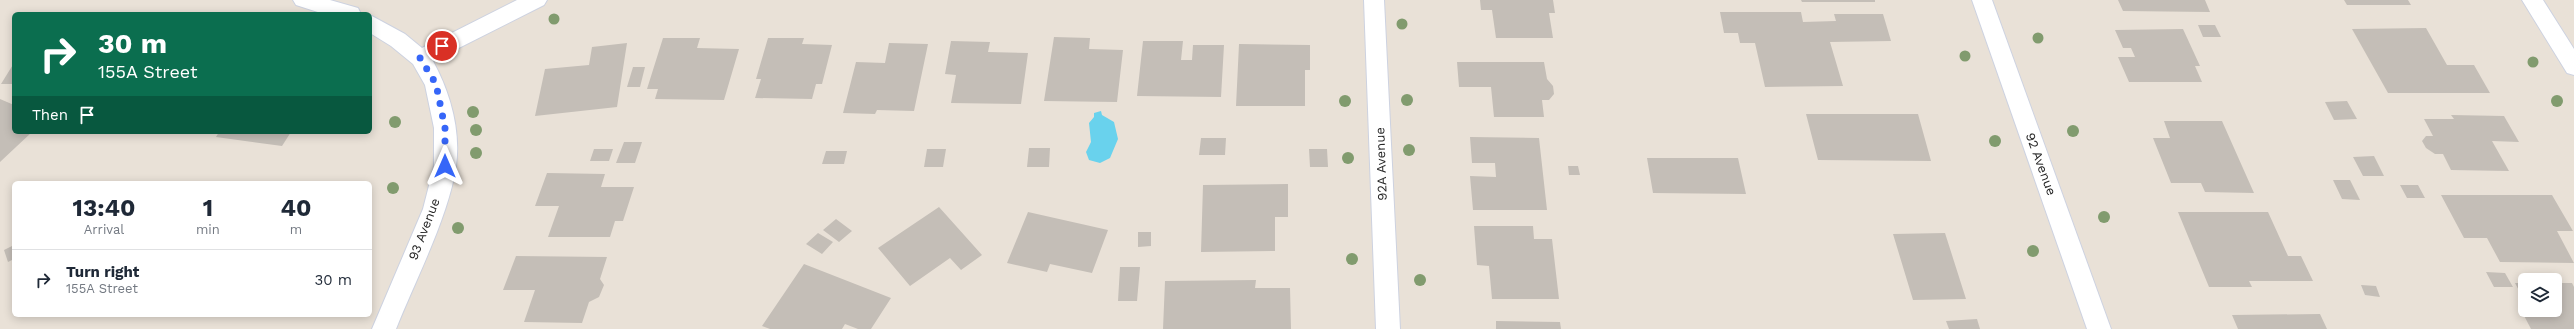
<!DOCTYPE html>
<html lang="en">
<head>
<meta charset="utf-8">
<style>
	body { margin:0; font-family:"Work Sans",sans-serif; background:#f6f6f7; color:#1f2937; height:100vh; display:flex; flex-direction:column; font-size:15px; white-space:nowrap }
	* { box-sizing:border-box; margin:0 }
	p { font-size:13px; color:#747a83 }
	.icon { flex:none; width:22px; height:22px; fill:none; stroke:currentColor; stroke-width:2; stroke-linecap:round; stroke-linejoin:round }
	.map { position:relative; flex:1; overflow:hidden }
	.drawer { position:absolute; left:12px; top:181px; width:360px; height:136px; display:flex; flex-direction:column; background:#fff; border-radius:6px; box-shadow:0 2px 10px #0003 }
	.drawer>* { flex:none }
	.top-card { position:absolute; left:12px; top:12px; width:360px; height:122px; border-radius:6px; box-shadow:0 2px 10px #0003; background:#0b6e4f; color:#fff; overflow:hidden }
	.controls { position:absolute; left:2518px; top:273px; display:grid; gap:8px }
	.controls a { display:grid; place-items:center; width:44px; height:44px; border-radius:6px; background:#fff; box-shadow:0 2px 10px #0003; font-size:20px }
	.pin { position:absolute; display:grid; place-items:center; width:34px; height:34px; color:#fff; margin:-17px; border:2px solid #fff; border-radius:50%; box-shadow:0 1px 4px #0007 }
	.me { position:absolute; width:44px; margin:-22px; rotate:0deg; stroke-linejoin:round; filter:drop-shadow(0 0 3px #0008) }
	.turn { display:flex; align-items:center; gap:14px; height:84px; padding:0 20px; font-size:18px }
	.turn .icon { width:52px; height:52px; stroke-width:2.5 }
	.turn b { display:block; font-size:28px; line-height:34px }
	.then { display:flex; align-items:center; height:38px; padding:0 20px; background:#0003; gap:8px; font-size:15px }
	.eta { display:flex; justify-content:space-evenly; align-items:center; height:68px; text-align:center }
	.eta b { font-size:24px; font-weight:700; line-height:28px }
	ul { padding:0; list-style:none }
	li { display:flex; align-items:center; gap:12px; height:60px; padding:0 20px; border-top:1px solid #e0e1e3 }
	li div { flex:1 }
	li b { display:block; font-size:15px }
	li em { font-style:normal }
	.map>svg:first-child { display:block }
	.water { fill:#69d2ed }
	.building { fill:#c4beb7 }
	.lines { fill:none; stroke-linecap:round; stroke-linejoin:round }
	.minor-casing { stroke:#cdd2e0; stroke-width:2 }
	.tertiary-casing { stroke:#cdd2e0; stroke-width:2 }
	.minor { fill:#fff; fill-rule:evenodd }
	.tertiary { fill:#fff; fill-rule:evenodd }
	.tree { fill:#819b6e }
	.route { stroke:#3666f8; stroke-width:7; stroke-dasharray:0 12.6 }
	.labels { text-anchor:middle; dominant-baseline:central; stroke-width:3.5; stroke-linejoin:round; paint-order:stroke }
	.street-label { font-size:13px; fill:#262626; stroke:#fff }
</style>
</head>
<body>
<div class="map">
<svg width="2574" height="329" viewBox="0 0 2574 329">
	<rect width="100%" height="100%" fill="#e9e1d7"/>
	<path class="water" d="M1101,111L1102,115L1114,122L1118,139L1110,158L1100,163L1089,160L1086,152L1091,142L1089,123L1094,117V113Z"/>
	<path class="building" d="M1480,0H1553L1555,13H1549L1553,38H1496L1492,10H1481Z
		M1801,0H1875V2H1802Z
		M2118,0H2205L2210,12L2123,11Z
		M2344,0H2408L2411,5H2347Z
		M1720,12H1801L1803,22L1836,21L1834,14H1883L1891,41L1830,42L1843,86L1765,87L1755,43H1740L1738,33H1724Z
		M2198,25H2215L2221,37H2203Z
		M2426,28L2447,65H2474L2490,93H2388L2352,29Z
		M2183,29L2200,66H2195L2202,82H2129L2118,57H2135L2131,48H2123L2115,30Z
		M1054,37L1090,38L1089,49L1123,50L1117,102L1044,101Z
		M663,38H700L697,48L739,49L724,100L655,99L658,89H647Z
		M768,38H804L802,44L832,45L822,84H816L812,99L755,98L761,79H756Z
		M951,41L990,42L988,52L1028,53L1021,104L951,103L956,75L945,74Z
		M1143,41H1183L1181,60H1192L1193,45H1224L1221,97L1137,96Z
		M627,43L617,107L535,116L545,69L589,65L592,47Z
		M889,43L928,44L914,111L877,110L875,114L843,113L856,62L885,63Z
		M1239,44L1310,45V70H1305V106H1236Z
		M1457,62H1544L1547,79L1553,86L1554,94L1549,100H1542L1544,117H1494L1491,87H1459Z
		M14,63V84H1Z
		M633,67H645L640,87H627Z
		M0,99L14,105V132H32L0,162Z
		M2347,101L2357,119L2334,120L2325,102Z
		M1806,114H1918L1931,161L1818,160Z
		M2451,115L2504,116L2519,142L2492,141L2509,171L2451,170L2443,154H2435L2426,148L2422,141L2426,136H2433L2424,119H2454Z
		M2164,121H2222L2254,193L2205,192L2201,183H2171L2153,138H2170Z
		M219,132H291L282,146L216,137Z
		M1470,137L1539,138L1547,210H1473L1470,176L1496,177L1495,163H1472Z
		M1201,138H1226L1225,155H1199Z
		M624,142H642L635,163H616Z
		M1029,148H1050L1049,167H1027Z
		M594,149H613L609,161H590Z
		M927,149H946L943,167H924Z
		M1309,149H1327L1328,167H1310Z
		M826,151H847L844,164H822Z
		M2374,156L2384,176H2363L2353,157Z
		M1647,158H1738L1746,194L1653,193Z
		M1568,166H1578L1580,175H1569Z
		M547,173L605,174L601,187H634L623,221H615L610,237H548L559,206H535Z
		M2333,180H2350L2360,200L2342,199Z
		M1288,184V217H1275V251L1201,252L1203,185Z
		M2400,185H2418L2425,198H2407Z
		M2441,195H2552L2573,231H2557L2574,263L2500,262L2487,238H2464Z
		M939,207L982,255L961,270L950,258L910,286L878,248Z
		M1028,212L1108,230L1092,273L1050,264L1047,272L1007,263Z
		M2178,212H2268L2288,256H2301L2313,281H2249L2252,287H2209Z
		M836,219L852,231L839,242L823,230Z
		M1474,226H1533L1534,239H1552L1559,299H1492L1489,266L1477,265Z
		M1138,232H1151V246L1138,247Z
		M818,233L833,242L822,254L806,244Z
		M1945,233L1966,299L1913,300L1893,234Z
		M14,245V259L8,262L4,250Z
		M516,256L607,257L600,279L604,285L599,297L589,302L582,323L524,322L535,290H503Z
		M804,264L891,298L871,329H858L845,324L842,329H770L762,326Z
		M1120,267H1140L1137,301H1118Z
		M2486,272L2505,273L2513,287H2494Z
		M1256,280L1255,288H1290L1291,329H1163L1165,281Z
		M2515,283H2525V302Z
		M2555,283H2572L2574,287V329H2531L2518,304H2525V310H2555Z
		M2361,285L2376,286L2380,297L2365,295Z
		M2320,314L2327,329H2238L2232,315Z
		M1977,319L1980,329H1949L1946,321Z
		M1496,321L1560,322L1561,329H1496Z"/>
	<g class="lines">
		<defs>
			<path id="minor" d="M293,0H330L358,8L361,14H324L296,5Z
				M517,0H547L544,5L433,61C450,92 461,130 456,166C449,216 415,281 396,329H372L423,209L434,166V128L425,85L413,64L391,46L370,33V15L405,34L422,48Z
				M1364,0H1384L1400,329H1376Z
				M2522,0H2543L2574,49V75L2567,73Z"/>
			<path id="tertiary" d="M1972,0H1992L2111,329H2087Z"/>
		</defs>
		<use href="#minor" class="minor-casing"/>
		<use href="#tertiary" class="tertiary-casing"/>
		<use href="#minor" class="minor"/>
		<use href="#tertiary" class="tertiary"/>
	</g>
	<g class="tree">
		<circle cx="554" cy="19" r="5.5"/>
		<circle cx="1402" cy="24" r="5.5"/>
		<circle cx="2038" cy="38" r="5.5"/>
		<circle cx="1965" cy="56" r="5.5"/>
		<circle cx="2533" cy="62" r="5.5"/>
		<circle cx="1407" cy="100" r="6"/>
		<circle cx="1345" cy="101" r="6"/>
		<circle cx="2557" cy="101" r="6"/>
		<circle cx="473" cy="112" r="6"/>
		<circle cx="395" cy="122" r="6"/>
		<circle cx="476" cy="130" r="6"/>
		<circle cx="2073" cy="131" r="6"/>
		<circle cx="1995" cy="141" r="6"/>
		<circle cx="1409" cy="150" r="6"/>
		<circle cx="476" cy="153" r="6"/>
		<circle cx="1348" cy="158" r="6"/>
		<circle cx="393" cy="188" r="6"/>
		<circle cx="2104" cy="217" r="6"/>
		<circle cx="458" cy="228" r="6"/>
		<circle cx="2033" cy="251" r="6"/>
		<circle cx="1352" cy="259" r="6"/>
		<circle cx="1420" cy="280" r="6"/>
	</g>
	<g class="lines">
		<path class="route" d="M442,46L420,58L436,84L445,128V166"/>
	</g>
	<g class="labels">
		<g class="street-label">
			<text transform="translate(1381 164) rotate(-92)">92A Avenue</text>
			<text transform="translate(2041 164) rotate(70)">92 Avenue</text>
			<text transform="translate(424 229) rotate(-69)">93 Avenue</text>
		</g>
	</g>
</svg>
<div class="controls">
<a><svg class="icon" aria-label="layers" viewBox="0 0 24 24"><path d="M12 4l9 5-9 5-9-5zM3 14l9 5 9-5"/></svg></a>
</div>
<div class="pin" style="left:442px;top:46px;background:#d93025"><svg class="icon" aria-label="arrive" viewBox="0 0 24 24"><path d="M6 21V4h12l-3 4 3 4H6"/></svg></div>
<svg class="me" style="left:445px;top:166px" viewBox="-20 -20 40 40"><path d="M0-17L14 15 0 8-14 15z" fill="#3666f8" stroke="#fff" stroke-width="4"/></svg>
<div class="top-card">
<div class="turn"><svg class="icon" aria-label="right" viewBox="0 0 24 24"><path d="M7 20v-9h11M14 6l5 5-5 5"/></svg><div><b>30 m</b>155A Street</div></div>
<div class="then">Then<svg class="icon" aria-label="arrive" viewBox="0 0 24 24"><path d="M6 21V4h12l-3 4 3 4H6"/></svg></div>
</div>
<section class="drawer">
<div class="eta">
<div><b>13:40</b><p>Arrival</p></div>
<div><b>1</b><p>min</p></div>
<div><b>40</b><p>m</p></div>
</div>
<ul>
<li><svg class="icon" aria-label="right" viewBox="0 0 24 24"><path d="M7 20v-9h11M14 6l5 5-5 5"/></svg><div><b>Turn right</b><p>155A Street</p></div><em>30 m</em></li>
</ul>
</section>
</div>
</body>
</html>
